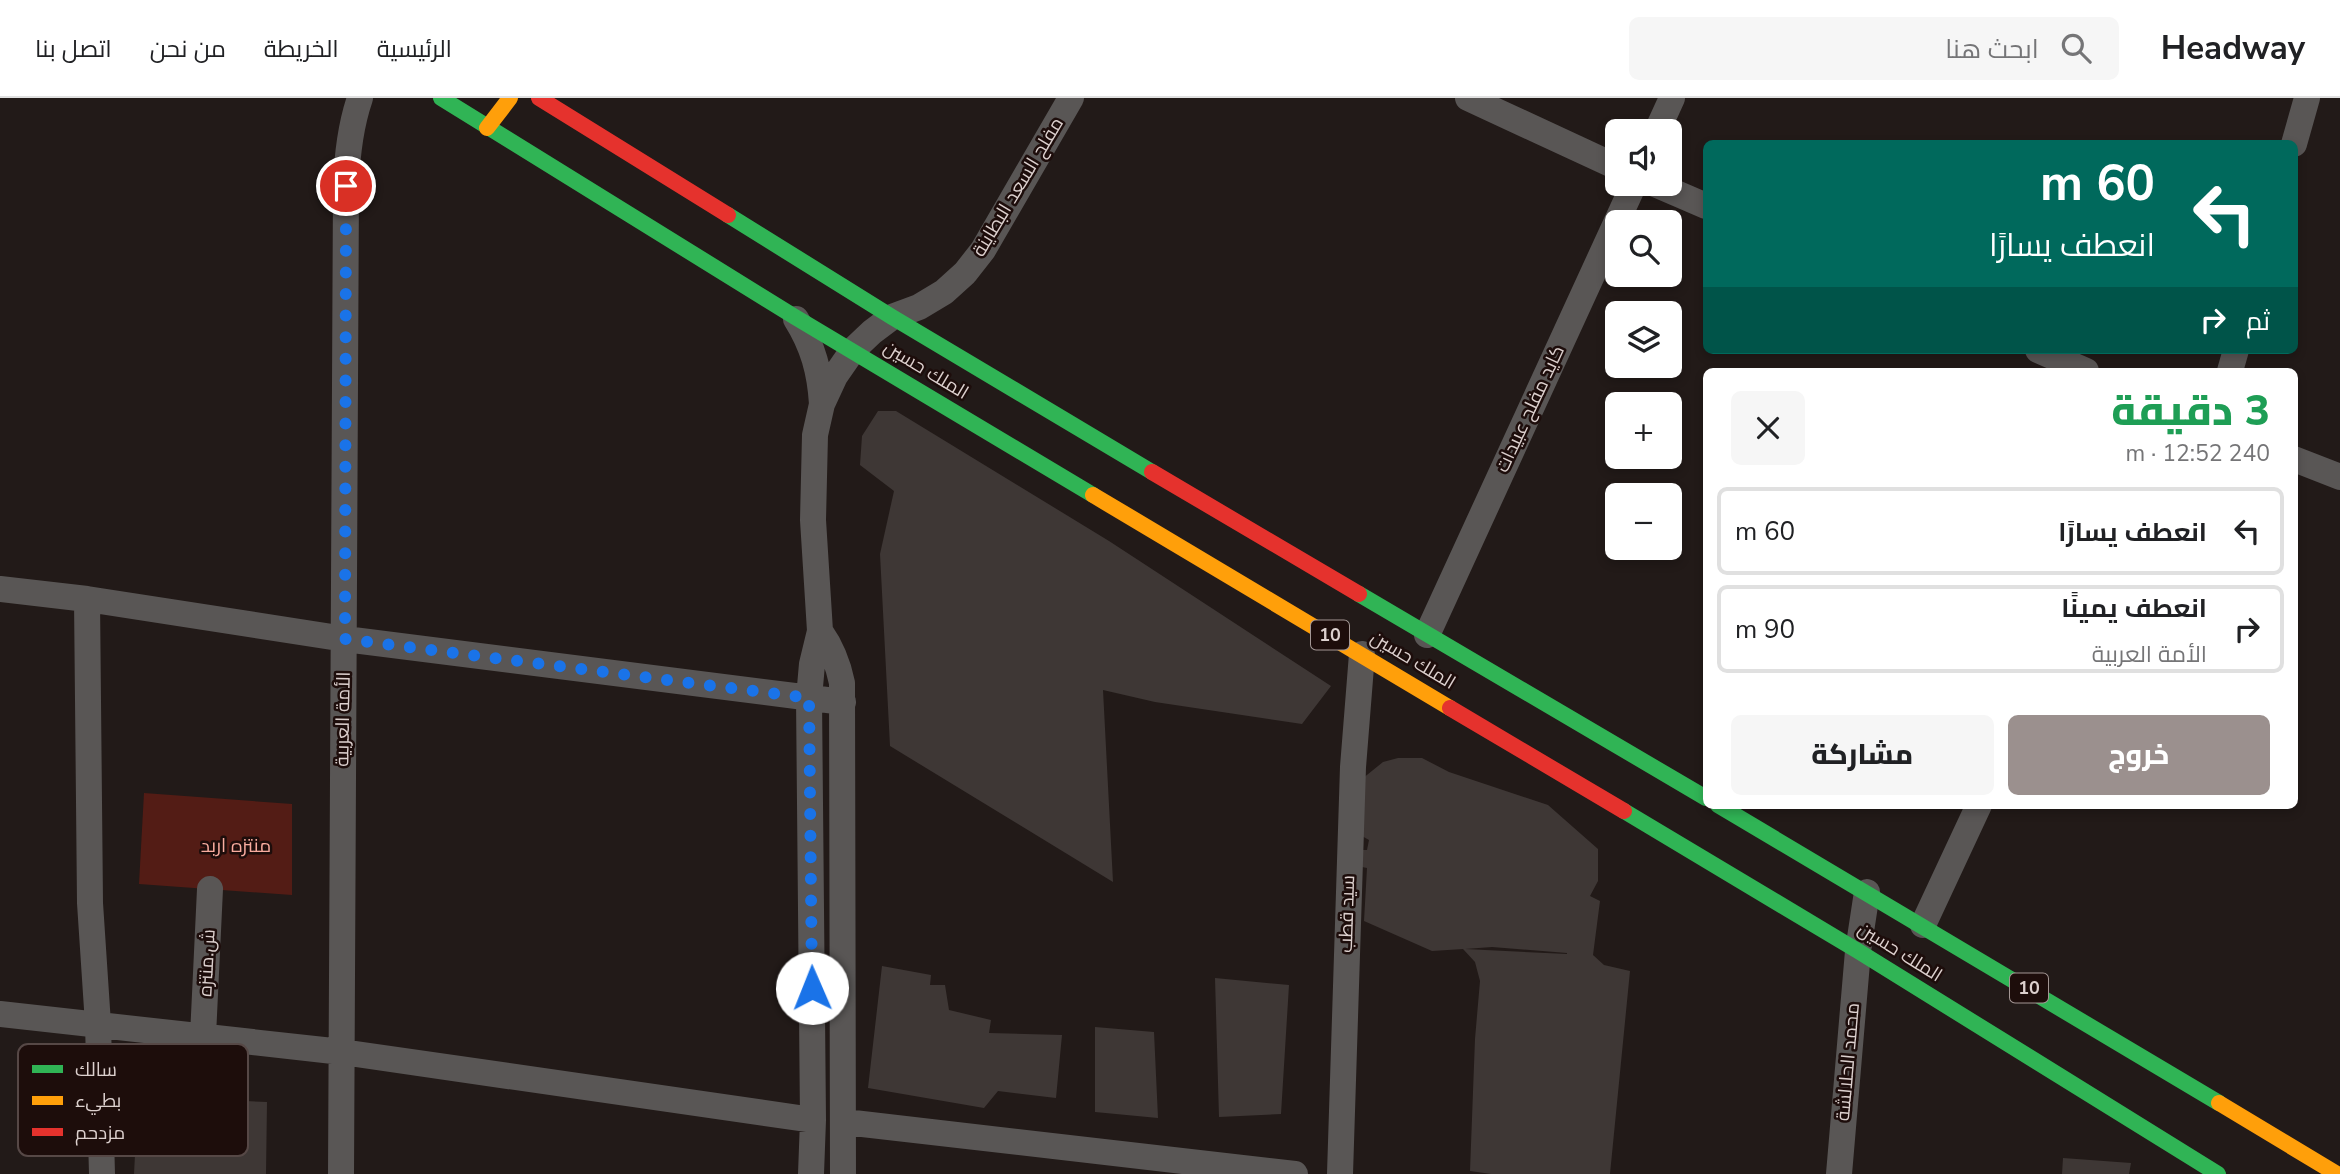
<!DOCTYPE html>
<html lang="ar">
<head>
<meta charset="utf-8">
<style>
	body { margin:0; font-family:"Nunito Sans",Cairo,sans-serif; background:#f6f6f6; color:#202124; direction:rtl; height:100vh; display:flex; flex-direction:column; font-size:26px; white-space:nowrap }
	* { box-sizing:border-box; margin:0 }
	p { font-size:23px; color:#757577 }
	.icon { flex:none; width:38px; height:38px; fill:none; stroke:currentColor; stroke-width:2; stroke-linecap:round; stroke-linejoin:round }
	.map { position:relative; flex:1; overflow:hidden; direction:ltr }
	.sheet { position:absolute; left:1703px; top:270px; width:595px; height:441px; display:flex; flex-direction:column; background:#fff; border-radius:10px; box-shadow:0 4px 10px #0003; direction:rtl }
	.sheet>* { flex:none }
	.top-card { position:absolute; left:1703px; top:42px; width:595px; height:214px; border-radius:10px; box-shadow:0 4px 10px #0003; direction:rtl; background:#00695c; color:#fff; overflow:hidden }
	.buttons { position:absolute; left:1605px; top:21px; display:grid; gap:14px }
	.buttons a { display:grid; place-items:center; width:77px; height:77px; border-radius:10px; background:#fff; box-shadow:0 4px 10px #0003; font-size:35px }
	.pin { position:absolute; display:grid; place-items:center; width:60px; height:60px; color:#fff; margin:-30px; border:4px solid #fff; border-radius:50%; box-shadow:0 2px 7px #0007 }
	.me { position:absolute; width:77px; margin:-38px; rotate:359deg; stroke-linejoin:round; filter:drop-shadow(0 0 5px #0008) }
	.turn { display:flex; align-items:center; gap:24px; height:147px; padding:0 28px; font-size:32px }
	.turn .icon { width:91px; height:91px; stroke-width:2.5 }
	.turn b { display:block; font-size:49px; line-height:60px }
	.then { display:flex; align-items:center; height:66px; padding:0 28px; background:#0003; gap:14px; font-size:26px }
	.round { display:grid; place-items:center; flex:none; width:74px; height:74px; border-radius:10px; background:#f6f6f6 }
	.overview { display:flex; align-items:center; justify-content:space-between; height:119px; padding:0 28px }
	h1 { font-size:42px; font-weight:800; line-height:52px; color:#1e9e55 }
	.primary-button { display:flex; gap:14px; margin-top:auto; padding:14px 28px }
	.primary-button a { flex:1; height:80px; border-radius:10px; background:#9b908e; color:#fff; font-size:28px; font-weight:800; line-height:80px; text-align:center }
	.primary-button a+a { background:#f6f6f6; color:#202124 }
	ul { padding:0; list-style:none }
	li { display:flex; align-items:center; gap:21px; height:88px; margin:0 14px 10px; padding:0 14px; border:4px solid #e0e0e0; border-radius:10px }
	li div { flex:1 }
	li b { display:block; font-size:26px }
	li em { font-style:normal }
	header { display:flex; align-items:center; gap:42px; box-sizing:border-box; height:98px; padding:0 35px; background:#fff; border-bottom:2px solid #e0e0e0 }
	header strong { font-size:33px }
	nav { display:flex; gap:38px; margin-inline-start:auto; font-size:24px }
	.search { width:490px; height:63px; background:#f6f6f6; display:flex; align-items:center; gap:18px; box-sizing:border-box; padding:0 24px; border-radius:10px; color:#757577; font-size:26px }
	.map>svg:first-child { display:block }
	.green { fill:#531c15 }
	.building { fill:#3e3735; fill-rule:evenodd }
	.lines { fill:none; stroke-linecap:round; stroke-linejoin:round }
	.street { stroke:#595655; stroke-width:26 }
	.fast { stroke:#30b455; stroke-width:16 }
	.slow { stroke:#ff9f0a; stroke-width:16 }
	.jam { stroke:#e5322d; stroke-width:16 }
	.route { stroke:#1a73e8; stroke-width:12; stroke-dasharray:0 21.6 }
	.labels { text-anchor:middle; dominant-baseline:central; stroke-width:5; stroke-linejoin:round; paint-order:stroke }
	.shield { fill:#1d0d0b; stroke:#a39694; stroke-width:2 }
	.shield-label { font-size:18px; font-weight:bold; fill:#dcd0ce }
	.street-label { font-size:19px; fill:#dcd0ce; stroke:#1d0d0b }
	.park-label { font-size:19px; fill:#f9ac9f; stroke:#1d0d0b }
	.key { fill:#1d0d0b; stroke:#564846; stroke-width:2 }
	.key-label { font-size:19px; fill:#dcd0ce }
</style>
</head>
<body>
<header>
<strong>Headway</strong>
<div class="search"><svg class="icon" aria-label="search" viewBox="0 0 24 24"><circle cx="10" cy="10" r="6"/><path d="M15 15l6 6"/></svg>ابحث هنا</div>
<nav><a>الرئيسية</a><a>الخريطة</a><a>من نحن</a><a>اتصل بنا</a></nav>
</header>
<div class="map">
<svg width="2340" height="1076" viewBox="0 0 2340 1076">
	<rect width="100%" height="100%" fill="#221a18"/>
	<path class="green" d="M144,695L292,706V797L139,786Z"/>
	<path class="building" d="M878,313H896L1109,443L1331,588L1302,626L1155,604L1103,592L1113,784L890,648L880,456L894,393L860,367L862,338Z
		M1398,660H1422L1449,674L1548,707L1598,751V783L1590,798L1600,803L1593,857L1604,867L1630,873L1610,1076H1491L1470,1073L1475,941L1480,883L1475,864L1463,851L1432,853L1364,823L1367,770L1362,769L1363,752H1367L1369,742L1353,733L1357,685L1383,664ZM1492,849L1567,855V856L1465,851Z
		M882,868L931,877L930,887H945L949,912L991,922L989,935L1062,937L1056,1000L998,993L984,1010L868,990Z
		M1215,880L1289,887L1281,1016L1219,1019Z
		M1095,929L1154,934L1158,1020L1095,1014Z
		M138,998L267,1004L266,1076H134Z
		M2063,1060L2131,1065L2129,1076H2062Z"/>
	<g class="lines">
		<path class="street" d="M1468,0L1617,69
			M1657,33L1672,0
			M2294,46L2307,0
			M1655,86L1706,108
			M796,221C813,248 820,274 822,306
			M2038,252L2086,273
			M2230,273L2236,252
			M2294,361L2340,379
			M0,491L87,501L345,541L843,604
			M87,501L90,805L98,926L102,1076
			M820,533C832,550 838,565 842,585L843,1076
			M1427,537L1634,86
			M1923,827L1979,707
			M0,916L342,954L813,1022
			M203,938L210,791
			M845,1024L1295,1076
			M341,1076L346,88C347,57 350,29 360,0
			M811,1076L813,1022L809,600L812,566L820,533L813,422L815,337L822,306L835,278L853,252L872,234L892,219L919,209L944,194L965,175L983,152L1071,0
			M1340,1076L1353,669L1362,556
			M1839,1076L1858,853L1867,794"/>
		<path class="fast" d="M441,0L795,219L1093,397
			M728,117L892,219L1152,374
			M1359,496L1706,700
			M1718,707L2219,1005
			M1624,713L1858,853L2218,1076"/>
		<path class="slow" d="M487,30L510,0
			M1093,397L1450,610
			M2219,1005L2337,1076"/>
		<path class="jam" d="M539,0L728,117
			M1152,374L1359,496
			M1450,610L1624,713"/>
	</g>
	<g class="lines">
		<path class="route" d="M346,88L345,541L809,600L812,890"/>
	</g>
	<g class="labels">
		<g class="shield">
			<rect x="1311" y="522.5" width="38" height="29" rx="5"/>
			<rect x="2010" y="875.5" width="38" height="29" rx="5"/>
		</g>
		<g class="shield-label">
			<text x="1330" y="537">10</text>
			<text x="2029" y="890">10</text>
		</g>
		<g class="street-label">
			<text transform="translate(1018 89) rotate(-59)">مفلح السعد البطاينة</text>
			<text transform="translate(926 272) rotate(31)">الملك حسين</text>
			<text transform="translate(1530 311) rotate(-65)">كايد مفلح عبيدات</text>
			<text transform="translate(1413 562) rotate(31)">الملك حسين</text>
			<text transform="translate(343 621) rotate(-89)">الأمة العربية</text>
			<text transform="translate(1347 816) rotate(-88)">سيد قطب</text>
			<text transform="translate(1900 854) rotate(32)">الملك حسين</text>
			<text transform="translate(207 865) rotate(-87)">ش.منتزه</text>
			<text transform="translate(1848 964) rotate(-85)">محمد الحلالشة</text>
		</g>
		<g class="park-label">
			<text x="236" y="748">منتزه اربد</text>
		</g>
	</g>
	<rect x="18" y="946" width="230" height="112" rx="10" class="key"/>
	<rect x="32" y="967" width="31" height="8" fill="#30b455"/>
	<rect x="32" y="998" width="31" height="9" fill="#ff9f0a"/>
	<rect x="32" y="1030" width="31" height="8" fill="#e5322d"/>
	<g class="key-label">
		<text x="75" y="978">سالك</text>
		<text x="75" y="1009">بطيء</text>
		<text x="75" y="1041">مزدحم</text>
	</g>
</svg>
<div class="buttons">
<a><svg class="icon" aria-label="sound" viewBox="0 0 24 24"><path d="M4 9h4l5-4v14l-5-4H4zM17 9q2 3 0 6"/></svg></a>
<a><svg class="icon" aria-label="search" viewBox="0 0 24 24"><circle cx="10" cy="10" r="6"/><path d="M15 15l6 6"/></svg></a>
<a><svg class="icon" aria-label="layers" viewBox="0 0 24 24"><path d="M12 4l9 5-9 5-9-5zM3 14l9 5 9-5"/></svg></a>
<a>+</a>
<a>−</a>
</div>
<div class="pin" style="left:346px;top:88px;background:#d93025"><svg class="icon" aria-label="arrive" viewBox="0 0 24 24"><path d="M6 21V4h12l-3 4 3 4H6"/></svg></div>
<svg class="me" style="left:812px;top:890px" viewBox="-20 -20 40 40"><circle r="19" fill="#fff"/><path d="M0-13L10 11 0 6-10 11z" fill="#1a73e8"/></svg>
<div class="top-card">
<div class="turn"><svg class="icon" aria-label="left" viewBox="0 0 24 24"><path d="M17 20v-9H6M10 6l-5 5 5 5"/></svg><div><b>60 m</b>انعطف يسارًا</div></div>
<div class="then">ثم<svg class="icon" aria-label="right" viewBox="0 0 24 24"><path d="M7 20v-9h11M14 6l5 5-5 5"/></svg></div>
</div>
<section class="sheet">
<div class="overview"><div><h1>3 دقيقة</h1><p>240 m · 12:52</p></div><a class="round"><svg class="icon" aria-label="close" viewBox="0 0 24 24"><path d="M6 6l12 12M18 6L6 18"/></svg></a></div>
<ul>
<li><svg class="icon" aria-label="left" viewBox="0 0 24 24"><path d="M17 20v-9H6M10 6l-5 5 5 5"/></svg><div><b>انعطف يسارًا</b></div><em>60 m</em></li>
<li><svg class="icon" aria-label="right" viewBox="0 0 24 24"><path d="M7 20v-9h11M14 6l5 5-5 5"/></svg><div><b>انعطف يمينًا</b><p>الأمة العربية</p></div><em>90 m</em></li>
</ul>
<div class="primary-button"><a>خروج</a><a>مشاركة</a></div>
</section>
</div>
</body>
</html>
